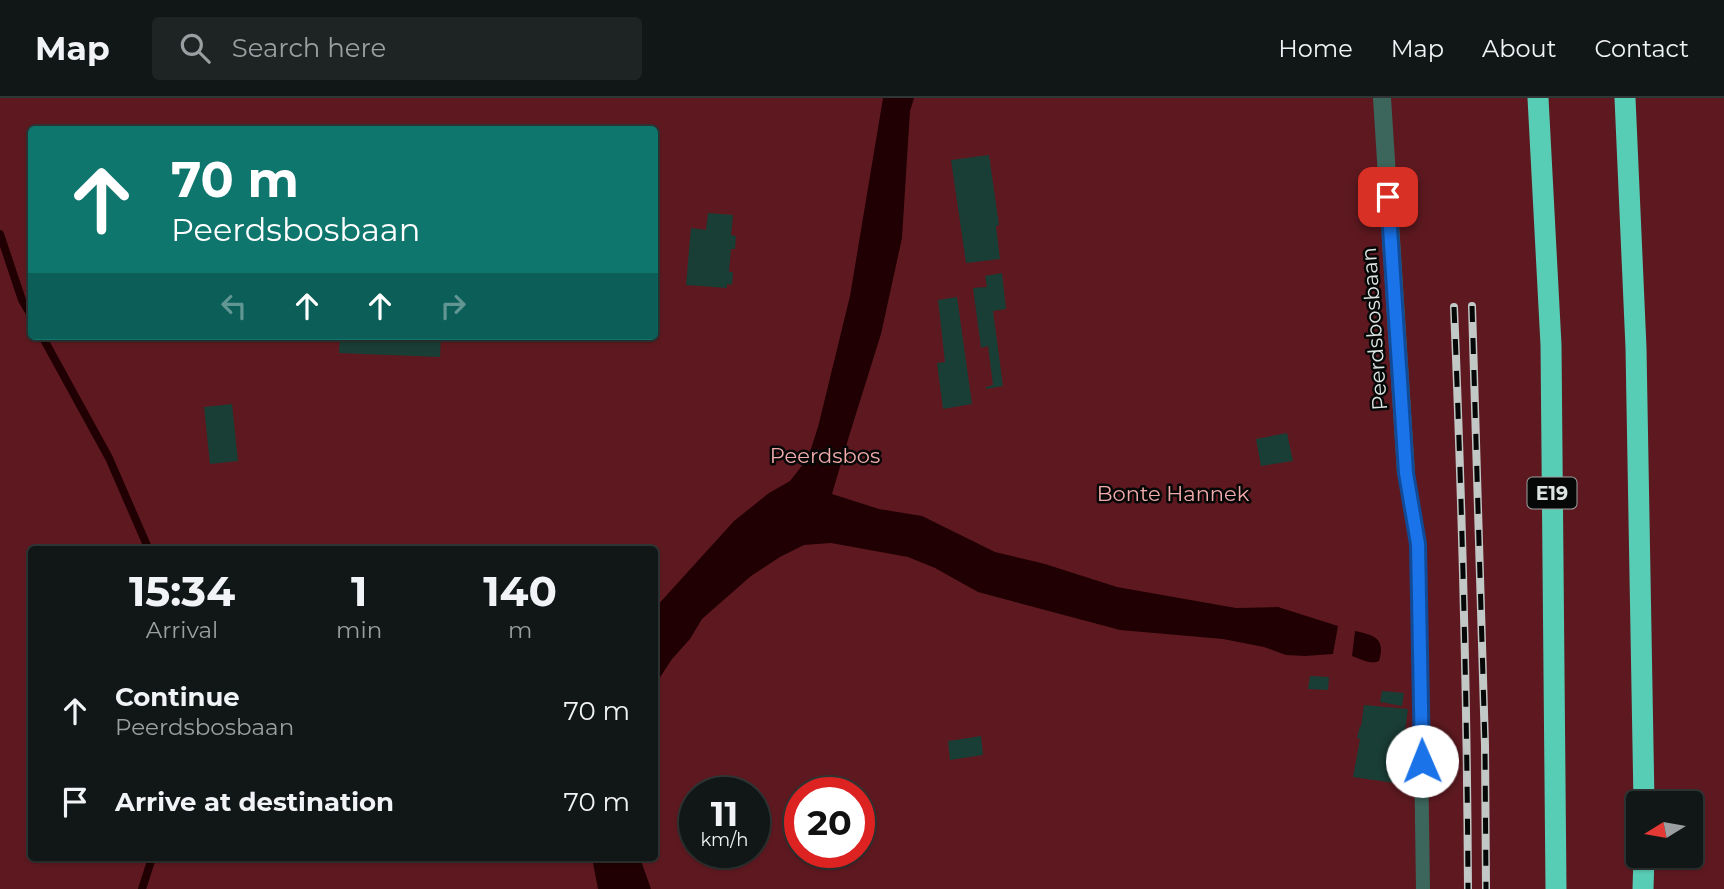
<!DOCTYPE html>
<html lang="en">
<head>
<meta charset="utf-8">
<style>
	body { margin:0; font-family:Montserrat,sans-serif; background:#1e2423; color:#f1f3f6; height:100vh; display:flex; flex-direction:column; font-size:26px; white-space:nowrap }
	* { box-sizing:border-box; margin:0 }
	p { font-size:23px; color:#9c9fa1 }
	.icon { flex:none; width:38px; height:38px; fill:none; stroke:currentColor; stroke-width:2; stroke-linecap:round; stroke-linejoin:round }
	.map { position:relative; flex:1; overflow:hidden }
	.panel { position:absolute; left:28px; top:448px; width:630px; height:315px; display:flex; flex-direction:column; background:#111716; border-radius:7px; box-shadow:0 2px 5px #0004,0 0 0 2px #303635 }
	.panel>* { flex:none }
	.hud { position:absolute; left:28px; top:28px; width:630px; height:214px; border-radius:7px; box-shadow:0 2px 5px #0004,0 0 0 2px #303635; background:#0f766e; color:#fff; overflow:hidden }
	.needle { width:46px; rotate:259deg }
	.controls { position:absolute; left:1626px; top:693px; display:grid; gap:14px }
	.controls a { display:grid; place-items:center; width:77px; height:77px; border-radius:7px; background:#111716; box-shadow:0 2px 5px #0004,0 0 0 2px #303635; font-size:35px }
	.speed { position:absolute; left:679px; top:679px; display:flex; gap:14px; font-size:35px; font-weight:700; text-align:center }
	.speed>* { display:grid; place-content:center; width:91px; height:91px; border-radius:50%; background:#111716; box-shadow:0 2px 5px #0004,0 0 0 2px #303635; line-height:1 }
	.speed small { font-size:18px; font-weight:400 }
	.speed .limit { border:10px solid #d22; background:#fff; color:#111 }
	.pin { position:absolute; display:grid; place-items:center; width:60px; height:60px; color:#fff; margin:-30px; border-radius:14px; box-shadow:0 4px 10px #0006 }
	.me { position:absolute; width:77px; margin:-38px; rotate:359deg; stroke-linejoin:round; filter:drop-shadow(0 0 5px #0008) }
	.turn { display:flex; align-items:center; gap:24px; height:147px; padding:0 28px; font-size:32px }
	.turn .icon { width:91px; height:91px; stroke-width:2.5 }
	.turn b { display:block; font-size:49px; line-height:60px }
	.lanes { display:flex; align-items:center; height:66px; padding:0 28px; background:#0003; justify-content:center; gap:35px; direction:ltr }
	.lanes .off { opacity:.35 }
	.eta { display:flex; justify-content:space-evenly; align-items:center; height:119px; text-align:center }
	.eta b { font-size:42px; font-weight:700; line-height:49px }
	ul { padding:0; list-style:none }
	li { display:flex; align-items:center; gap:21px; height:91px; padding:0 28px }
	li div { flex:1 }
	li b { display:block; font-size:26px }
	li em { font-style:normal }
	header { display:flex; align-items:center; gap:42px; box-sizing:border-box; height:98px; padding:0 35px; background:#111716; border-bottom:2px solid #303635 }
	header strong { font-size:33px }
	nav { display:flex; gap:38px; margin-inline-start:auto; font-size:24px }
	.search { width:490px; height:63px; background:#1e2423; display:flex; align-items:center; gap:18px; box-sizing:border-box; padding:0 24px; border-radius:7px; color:#9c9fa1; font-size:26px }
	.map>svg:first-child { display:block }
	.green { fill:#5e1920; fill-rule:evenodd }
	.water { fill:#200002 }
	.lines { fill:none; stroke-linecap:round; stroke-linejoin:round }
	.stream { stroke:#200002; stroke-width:8 }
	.building { fill:#193e36 }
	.service { stroke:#3c665c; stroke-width:14 }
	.minor { stroke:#3c665c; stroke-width:18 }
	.motorway { stroke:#58cdb5; stroke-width:21 }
	.rail-casing { stroke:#c2c8c6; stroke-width:8 }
	.rail { stroke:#050807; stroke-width:5; stroke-dasharray:16; stroke-linecap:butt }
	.route-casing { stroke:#114b97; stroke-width:18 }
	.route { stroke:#1a73e8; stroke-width:12 }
	.labels { text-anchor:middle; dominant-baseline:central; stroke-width:5; stroke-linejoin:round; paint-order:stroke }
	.shield { fill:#050807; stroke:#9ca1a0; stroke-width:2 }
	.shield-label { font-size:19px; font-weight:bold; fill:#dde3e1 }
	.street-label { font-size:21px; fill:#dde3e1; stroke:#050807 }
	.park-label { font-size:21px; fill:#f2aaaa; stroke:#050807 }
</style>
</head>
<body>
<header>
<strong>Map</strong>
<div class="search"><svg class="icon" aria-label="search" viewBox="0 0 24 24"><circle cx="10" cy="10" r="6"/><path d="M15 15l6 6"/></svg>Search here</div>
<nav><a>Home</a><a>Map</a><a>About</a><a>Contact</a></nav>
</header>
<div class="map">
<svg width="1724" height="791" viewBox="0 0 1724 791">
	<rect width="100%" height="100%" fill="#171f1d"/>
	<path class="green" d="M0,0H1724V791H0ZM32,32H654V238H32ZM32,452H654V760H32ZM695,695H754V754H695ZM800,695H859V754H800ZM1638,705H1690V758H1638Z"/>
	<path class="water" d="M883,0H914L910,13L902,140L881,236L850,335L832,396L879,411L922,418L995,454L1045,466L1117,489L1236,510L1278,509L1338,528L1333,556L1305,558L1286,557L1264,549L1223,541L1120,532L978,494L935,470L908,459L831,445L804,447L780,459L751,478L702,521L690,541L672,561L655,587V510L734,423L769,395L790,383L808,360L818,329L850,198Z
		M1355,533C1374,537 1386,540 1379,563C1372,567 1360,561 1352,558Z
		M592,760H640L651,791H598Z"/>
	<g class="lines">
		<path class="stream" d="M0,136L22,202L32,219
			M42,238L109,360L149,452
			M142,791L152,760"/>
	</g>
	<path class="building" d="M989,57L999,127L996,128L1000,161L966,165L951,62Z
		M708,115L733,117L731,137L736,138L735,151H731L729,174H733L732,187L727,186V190L686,187L691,130L706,132Z
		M1002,175L1006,211L993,213L1003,288L986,291V289L993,287L988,248L981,250L973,190L987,189L985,178Z
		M957,199L972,306L943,311L937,265L945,264L938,202Z
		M340,238H441L440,259L339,255Z
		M232,306L238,363L210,366L204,309Z
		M1287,335L1293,363L1261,368L1256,341Z
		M1310,578L1329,579L1328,592L1308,591Z
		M1382,593L1404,595L1402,608L1380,604Z
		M1364,607L1408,611L1405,633L1403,632L1402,639L1404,640L1395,685L1353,679L1360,641L1357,640L1360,628L1361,629Z
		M981,638L983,657L950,662L948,643Z"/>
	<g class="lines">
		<path class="service" d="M1406,375L1418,446L1423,791"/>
		<path class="minor" d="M1382,0L1406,375"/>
		<path class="motorway" d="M1538,0L1551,247L1556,791
			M1625,0L1636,250L1644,705
			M1643,791L1644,758"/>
		<defs>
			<path id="rail" d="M1472,208L1485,647L1486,791
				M1454,209C1462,403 1467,597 1468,791"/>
		</defs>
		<use href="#rail" class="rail-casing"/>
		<use href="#rail" class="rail"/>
	</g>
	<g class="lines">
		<defs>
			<path id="route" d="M1388,99L1406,375L1418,446L1422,663"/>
		</defs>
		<use href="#route" class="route-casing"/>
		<use href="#route" class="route"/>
	</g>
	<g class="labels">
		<rect class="shield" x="1527.5" y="379.5" width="49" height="31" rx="5"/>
		<g class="shield-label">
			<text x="1552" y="395">E19</text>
		</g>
		<g class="street-label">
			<text transform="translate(1374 231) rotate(-94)">Peerdsbosbaan</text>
		</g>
		<g class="park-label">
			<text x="825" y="357">Peerdsbos</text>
			<text x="1173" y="395">Bonte Hannek</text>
		</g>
	</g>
</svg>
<div class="controls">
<a><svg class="needle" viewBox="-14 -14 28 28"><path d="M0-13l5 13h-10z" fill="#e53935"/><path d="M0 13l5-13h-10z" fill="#9c9fa1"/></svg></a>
</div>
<div class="speed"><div>11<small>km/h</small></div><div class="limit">20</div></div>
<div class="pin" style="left:1388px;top:99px;background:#d93025"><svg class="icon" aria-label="arrive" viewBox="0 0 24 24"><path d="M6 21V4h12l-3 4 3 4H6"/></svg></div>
<svg class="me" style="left:1422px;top:663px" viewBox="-20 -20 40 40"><circle r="19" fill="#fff"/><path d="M0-13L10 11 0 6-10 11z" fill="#1a73e8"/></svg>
<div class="hud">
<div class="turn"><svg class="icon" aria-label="ahead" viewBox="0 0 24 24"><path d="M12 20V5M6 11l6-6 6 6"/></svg><div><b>70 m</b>Peerdsbosbaan</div></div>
<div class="lanes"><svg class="icon off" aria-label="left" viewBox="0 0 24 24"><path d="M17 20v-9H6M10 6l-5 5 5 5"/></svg><svg class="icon" aria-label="ahead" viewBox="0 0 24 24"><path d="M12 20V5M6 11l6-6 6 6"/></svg><svg class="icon" aria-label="ahead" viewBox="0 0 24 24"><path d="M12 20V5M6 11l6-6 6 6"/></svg><svg class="icon off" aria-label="right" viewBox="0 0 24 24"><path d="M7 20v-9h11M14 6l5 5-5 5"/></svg></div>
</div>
<section class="panel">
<div class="eta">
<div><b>15:34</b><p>Arrival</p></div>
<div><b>1</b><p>min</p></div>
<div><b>140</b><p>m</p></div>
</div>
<ul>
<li><svg class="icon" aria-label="ahead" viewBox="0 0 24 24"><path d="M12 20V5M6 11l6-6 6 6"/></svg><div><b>Continue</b><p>Peerdsbosbaan</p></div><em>70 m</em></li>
<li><svg class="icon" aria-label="arrive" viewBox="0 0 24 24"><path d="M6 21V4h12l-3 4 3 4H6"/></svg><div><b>Arrive at destination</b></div><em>70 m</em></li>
</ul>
</section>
</div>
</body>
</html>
